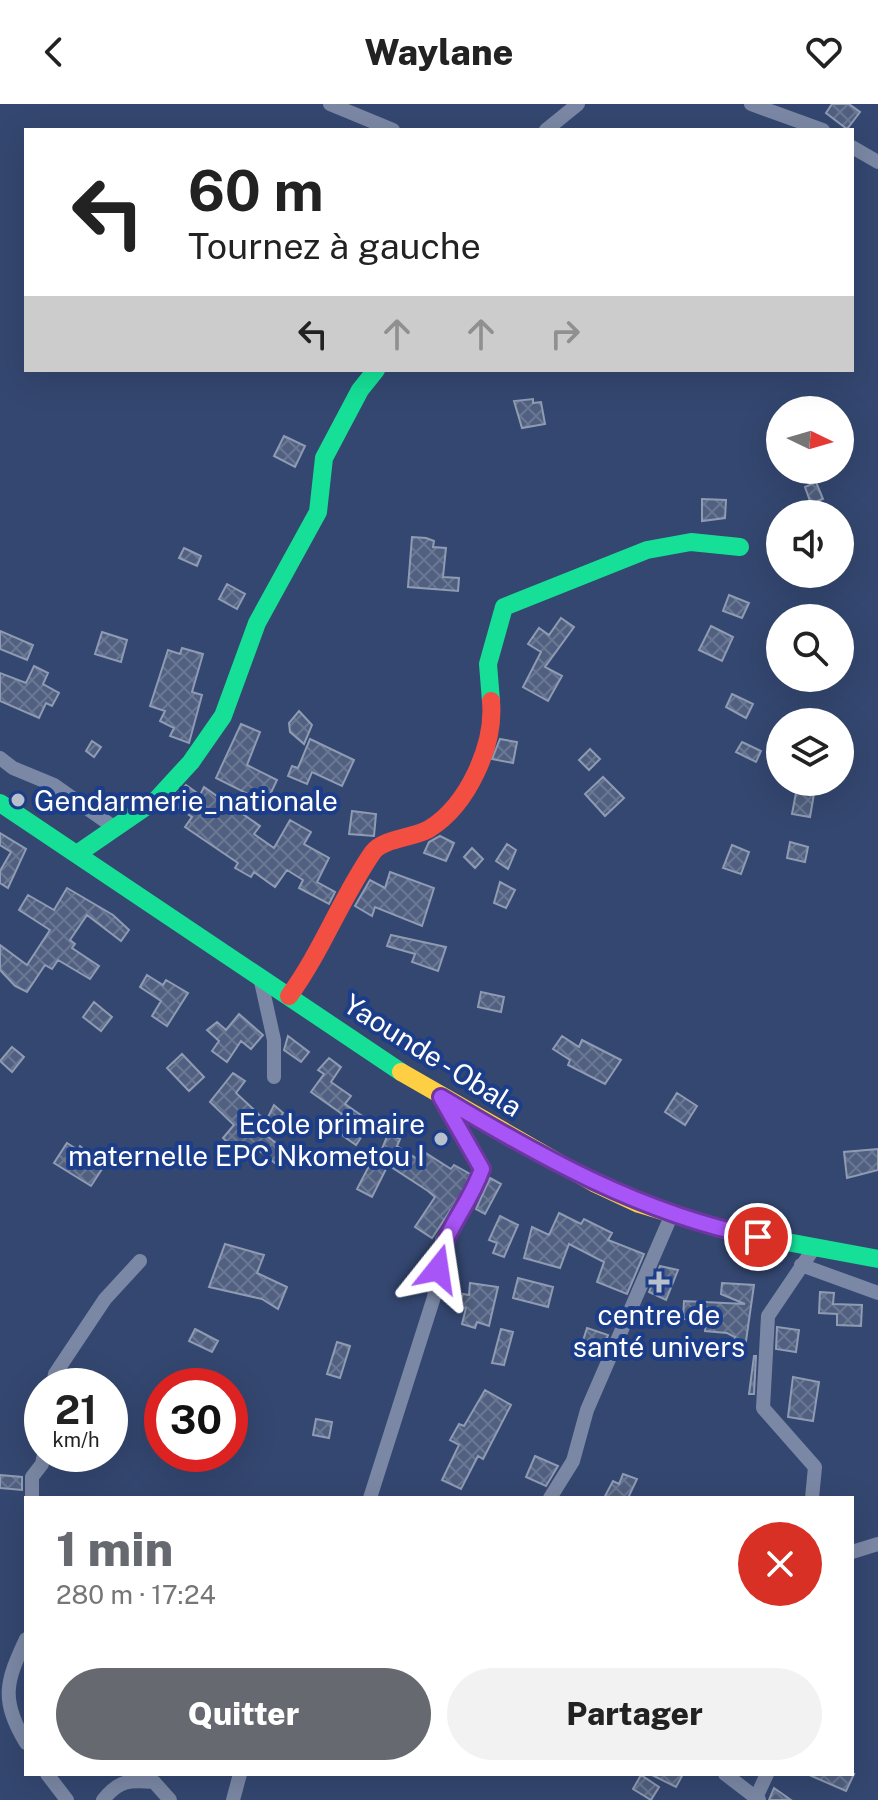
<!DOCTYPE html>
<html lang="fr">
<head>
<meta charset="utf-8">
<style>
	body { margin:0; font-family:"Public Sans",sans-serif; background:#f2f2f2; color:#222; height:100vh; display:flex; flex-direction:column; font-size:30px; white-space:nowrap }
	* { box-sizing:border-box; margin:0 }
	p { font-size:26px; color:#767676 }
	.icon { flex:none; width:44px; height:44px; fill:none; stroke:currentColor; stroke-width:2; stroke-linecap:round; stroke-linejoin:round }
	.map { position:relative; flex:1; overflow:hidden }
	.side { position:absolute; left:24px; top:1392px; width:830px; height:280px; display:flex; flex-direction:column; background:#fff; border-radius:0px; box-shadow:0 8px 32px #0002 }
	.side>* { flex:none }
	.top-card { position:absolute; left:24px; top:24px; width:830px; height:244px; border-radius:0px; box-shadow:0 8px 32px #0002; background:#fff; color:#222; overflow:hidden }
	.needle { width:52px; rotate:95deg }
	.tools { position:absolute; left:766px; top:292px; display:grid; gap:16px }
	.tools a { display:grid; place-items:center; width:88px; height:88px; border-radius:50%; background:#fff; box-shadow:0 8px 32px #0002; font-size:40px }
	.speed { position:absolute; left:24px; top:1264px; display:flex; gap:16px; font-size:40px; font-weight:700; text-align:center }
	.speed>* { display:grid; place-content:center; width:104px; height:104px; border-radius:50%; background:#fff; box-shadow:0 8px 32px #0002; line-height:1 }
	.speed small { font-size:20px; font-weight:400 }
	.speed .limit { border:12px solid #d22; background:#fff; color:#111 }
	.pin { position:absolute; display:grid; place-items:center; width:68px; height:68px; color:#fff; margin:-34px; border:4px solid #fff; border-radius:50%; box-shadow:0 2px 8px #0007 }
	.me { position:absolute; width:88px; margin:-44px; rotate:15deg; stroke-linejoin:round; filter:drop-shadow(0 0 6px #0008) }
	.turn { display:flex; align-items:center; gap:28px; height:168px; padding:0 32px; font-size:36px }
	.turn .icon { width:104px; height:104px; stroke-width:2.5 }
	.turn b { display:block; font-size:56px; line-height:68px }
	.lanes { display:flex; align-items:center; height:76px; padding:0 32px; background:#0003; justify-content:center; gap:40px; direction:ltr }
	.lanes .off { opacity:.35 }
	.round { display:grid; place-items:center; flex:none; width:84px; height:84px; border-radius:42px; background:#f2f2f2 }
	.headline { display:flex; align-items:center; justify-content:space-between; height:136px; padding:0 32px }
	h1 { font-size:48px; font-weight:800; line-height:60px; color:#66696f }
	.button { display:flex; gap:16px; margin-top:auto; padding:16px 32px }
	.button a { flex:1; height:92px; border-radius:48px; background:#66696f; color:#fff; font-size:32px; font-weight:800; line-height:92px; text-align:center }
	.button a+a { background:#f2f2f2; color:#222 }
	header { display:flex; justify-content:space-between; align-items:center; height:104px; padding:0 32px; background:#fff; font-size:36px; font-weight:800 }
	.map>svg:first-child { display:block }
	.building { fill:url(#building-cross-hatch); stroke:#8f9bb3; stroke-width:2 }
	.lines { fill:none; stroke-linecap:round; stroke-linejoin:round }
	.street { stroke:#7b88a5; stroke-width:14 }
	.fast { stroke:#16e098; stroke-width:18 }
	.slow { stroke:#ffcf43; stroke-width:18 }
	.jam { stroke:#f24e42; stroke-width:18 }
	.route-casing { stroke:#6d37a1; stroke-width:20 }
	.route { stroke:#a855f7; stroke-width:14 }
	.poi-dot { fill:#b8bfcd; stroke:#1c3d89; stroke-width:3 }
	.labels { text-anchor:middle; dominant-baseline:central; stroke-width:8; stroke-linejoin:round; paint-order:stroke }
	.poi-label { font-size:28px; fill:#fff; stroke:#1c3d89; text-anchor:start }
	.street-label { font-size:28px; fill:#fff; stroke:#1c3d89 }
</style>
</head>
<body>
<header><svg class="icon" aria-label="back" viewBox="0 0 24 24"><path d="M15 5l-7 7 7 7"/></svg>Waylane<svg class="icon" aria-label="heart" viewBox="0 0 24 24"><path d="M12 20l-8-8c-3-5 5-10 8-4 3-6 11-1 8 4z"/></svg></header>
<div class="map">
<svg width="878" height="1696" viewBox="0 0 878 1696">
	<defs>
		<pattern id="building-cross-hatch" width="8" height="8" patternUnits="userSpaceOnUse" patternTransform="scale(2)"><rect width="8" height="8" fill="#516080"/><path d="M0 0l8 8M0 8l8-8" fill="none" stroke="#6b7893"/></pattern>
	</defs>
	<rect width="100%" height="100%" fill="#344770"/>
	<path class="building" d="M832,0H849L860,8L847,25L826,9Z
		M533,295V299L541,298L545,320L522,324L514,297Z
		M284,332L305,342L295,363L274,352Z
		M816,378L823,395L811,400L805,383Z
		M702,395L726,396L725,414L702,417Z
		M412,433L426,434L434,437L433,443L446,444L443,473L459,474L458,487L408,483Z
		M184,444L201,452L197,462L179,454Z
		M227,480L245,490L237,505L219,495Z
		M729,491L749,499L742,514L723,507Z
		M561,514L574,523L545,563L562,572L548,597L523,583L541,548L528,540L539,524L549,531Z
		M711,522L733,533L722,557L699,546Z
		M0,527L33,541L27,556L0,545Z
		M102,528L127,536L121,558L95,550Z
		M182,544L203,550L192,588L202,591L189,639L170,632L174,624L160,617L165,607L150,602L168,546L180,550Z
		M34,562L48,569L43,580L59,589L52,602L46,599L39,614L0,597V569L26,579Z
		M732,590L753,600L746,614L726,603Z
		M299,607L312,621L304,640L290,628L289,619Z
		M241,620L260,628L247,661L277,676L268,695L264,693L262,697L216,674Z
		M310,635L354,656L342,682L312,668L307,680L288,672L292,662L298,664Z
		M500,635L517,638L513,659L492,655Z
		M92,637L101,643L94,653L86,647Z
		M742,638L761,647L756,658L736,648Z
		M590,645L600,655L589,666L579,656Z
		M603,673L624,694L605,712L585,690Z
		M798,678H816L810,713L792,710Z
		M186,681L200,691L204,683L260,722L254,730L274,744L290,716L311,728L304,740L329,754L317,778L335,788L329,800L299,784L303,776L287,766L275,783L254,768L251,773L235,764L238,759L185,723L192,713L170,698Z
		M352,707L376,710L374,732L349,730Z
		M0,729L26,745L8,784L0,779V767L11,748L0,741Z
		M440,732L454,739L446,757L424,749L429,738Z
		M790,738L808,743L805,758L787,754Z
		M507,740L516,746L508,765L496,757Z
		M732,741L749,748L741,770L723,764Z
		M472,744L483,755L475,764L464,753Z
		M390,768L434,784L422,822L375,803L372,812L355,802L370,776L385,784Z
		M500,778L515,786L506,804L494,799Z
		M67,784L113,811L129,826L121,837L87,811L70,836L75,840L72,844L99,862L90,875L58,856L52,865L45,861L27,888L15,882L0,866V841L27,861L50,826L19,806L28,791L54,806Z
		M391,831L446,843L438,867L412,858L415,850L387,842Z
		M147,871L163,881L166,876L188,889L167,922L152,912L161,897L140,883Z
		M481,888L504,893L501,908L478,903Z
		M94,898L112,913L101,927L83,913Z
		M239,910L263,931L251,945L241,937L227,958L212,947L219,937L207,926L217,918L226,926Z
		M288,932L309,948L301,958L284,946Z
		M562,932L579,943L582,936L621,956L605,980L568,961L570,956L553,945Z
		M12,943L24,953L12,968L0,957Z
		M182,950L204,973L189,987L167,964Z
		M329,954L341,963L331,978L351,992L345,1000L371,1018L356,1041L332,1024L342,1010L311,988L324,970L318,966Z
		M233,969L245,977L236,989L266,1017L274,1001L283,1009L267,1032L290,1050L280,1063L257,1045L247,1056L223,1034L234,1021L210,998Z
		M677,989L697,1002L685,1021L665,1008Z
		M388,1030L400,1035L397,1042L419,1056L424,1048L451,1065L454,1061L470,1070L464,1086L432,1134L415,1123L435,1093L428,1087L388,1061L372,1093L357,1085L370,1060L375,1062Z
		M67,1039L78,1046L80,1042L104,1062L91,1082L54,1059Z
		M878,1045V1066L847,1074L844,1048Z
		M490,1074L501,1080L485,1110L476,1105Z
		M559,1109L581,1120L584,1115L612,1129L608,1136L644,1150L627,1190L597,1178L604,1158L569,1140L560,1164L524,1154L532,1123L549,1131Z
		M500,1112L518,1121L504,1153L493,1149L497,1139L489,1136Z
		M225,1140L264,1151L257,1169L287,1183L278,1205L262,1195L209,1183Z
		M660,1162L678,1166L666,1196L649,1188Z
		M518,1174L553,1183L548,1203L513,1194Z
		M470,1179L498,1183L489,1222L477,1218L475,1224L462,1220L466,1204L459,1202L463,1190L469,1191Z
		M722,1179L754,1181L745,1244L733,1242L735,1233L727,1229L705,1227L706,1216L683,1215L684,1197L745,1200L721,1190Z
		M820,1188L834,1189L833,1200L862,1201L861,1222L837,1221V1210L819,1209Z
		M777,1223L799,1226L796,1248L776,1245Z
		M587,1224L608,1231L602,1247L582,1240Z
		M195,1225L218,1237L212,1248L189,1237Z
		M501,1225L513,1228L504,1261L492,1259Z
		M337,1238L350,1242L340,1274L327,1270Z
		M754,1252H756L754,1290H749Z
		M793,1273L819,1278L813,1317L788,1313Z
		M485,1286L511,1301L483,1355L478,1352L461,1385L442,1376L459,1341L450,1336L459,1320L464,1322Z
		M316,1315L332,1318L329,1334L313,1331Z
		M535,1352L558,1362L546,1382L526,1373Z
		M623,1370L637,1375L628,1394H604L613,1377L619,1380Z
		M0,1371L22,1373V1386L0,1384Z
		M650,1670H683L676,1683Z
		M807,1670H854L846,1687Z
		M641,1671L659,1683L651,1696L633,1685Z
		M774,1684L791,1696H769Z"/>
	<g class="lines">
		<path class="street" d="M330,0L393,26
			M751,0L823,26
			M546,26L578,0
			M852,43L878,58
			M0,654L13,664L54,681L115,724
			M260,873L274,936V973
			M801,1161L878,1189
			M53,1282L55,1270L105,1195L140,1157
			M32,1394V1373L42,1360L44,1350
			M370,1394L434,1193L442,1136L473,1091L482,1065L443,997
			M550,1394L573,1357L587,1306L672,1110
			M812,1394L815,1363L763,1304L768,1212L814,1144
			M852,1448L878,1440
			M26,1535C6,1578 0,1595 26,1639
			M47,1670L67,1696
			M725,1670L759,1696
			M103,1696C119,1676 129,1676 154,1678L170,1696
			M233,1696L240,1670
			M755,1696L767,1670"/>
		<path class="fast" d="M491,597L488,560L504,503L647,446L691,438L740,443
			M0,699L401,968
			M77,750L157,695L191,658L223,612L257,519L318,408L324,354L360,286L376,266
			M728,1127L878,1155"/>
		<path class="slow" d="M401,968L594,1079L639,1100L728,1127"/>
		<path class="jam" d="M289,892C322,847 341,794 373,748C384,734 414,734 429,725C468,701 495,641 491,597"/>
	</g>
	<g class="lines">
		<defs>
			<path id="route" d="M438,1165C444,1123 468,1105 482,1065L441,993C541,1053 642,1110 758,1133"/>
		</defs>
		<use href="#route" class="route-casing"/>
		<use href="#route" class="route"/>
	</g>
	<g class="poi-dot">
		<circle cx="18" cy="696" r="8"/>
		<circle cx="441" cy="1035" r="8"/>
		<path d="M655 1166h8v8h8v8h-8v8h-8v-8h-8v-8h8z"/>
	</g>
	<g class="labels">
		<g class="poi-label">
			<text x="34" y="696">Gendarmerie_nationale</text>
			<text x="425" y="1019" text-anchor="end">Ecole primaire<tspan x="425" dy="32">maternelle EPC Nkometou I</tspan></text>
			<text x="659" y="1210" text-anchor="middle">centre de<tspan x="659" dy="32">santé univers</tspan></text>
		</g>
		<g class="street-label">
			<text transform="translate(433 951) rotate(32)">Yaounde - Obala</text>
		</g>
	</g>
</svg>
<div class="tools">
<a><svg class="needle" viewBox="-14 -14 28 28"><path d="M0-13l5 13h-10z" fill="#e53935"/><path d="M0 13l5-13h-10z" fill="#767676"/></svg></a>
<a><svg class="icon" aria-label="sound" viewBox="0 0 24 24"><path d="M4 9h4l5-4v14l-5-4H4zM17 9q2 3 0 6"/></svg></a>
<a><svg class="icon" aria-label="search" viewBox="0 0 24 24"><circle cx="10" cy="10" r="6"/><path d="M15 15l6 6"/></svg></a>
<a><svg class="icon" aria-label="layers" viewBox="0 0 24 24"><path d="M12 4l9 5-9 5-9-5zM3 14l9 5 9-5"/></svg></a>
</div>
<div class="speed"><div>21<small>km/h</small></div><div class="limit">30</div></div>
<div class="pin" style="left:758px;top:1133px;background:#d93025"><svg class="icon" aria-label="arrive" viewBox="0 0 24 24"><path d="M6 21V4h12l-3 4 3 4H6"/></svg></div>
<svg class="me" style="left:438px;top:1165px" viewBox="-20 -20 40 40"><path d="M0-17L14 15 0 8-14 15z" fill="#a855f7" stroke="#fff" stroke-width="4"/></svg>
<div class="top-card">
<div class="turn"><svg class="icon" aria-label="left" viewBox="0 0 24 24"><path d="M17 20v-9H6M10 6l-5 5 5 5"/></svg><div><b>60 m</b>Tournez à gauche</div></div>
<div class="lanes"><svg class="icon" aria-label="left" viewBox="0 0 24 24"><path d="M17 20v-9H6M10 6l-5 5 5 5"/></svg><svg class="icon off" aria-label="ahead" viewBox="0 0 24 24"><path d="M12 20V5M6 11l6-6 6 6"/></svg><svg class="icon off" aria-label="ahead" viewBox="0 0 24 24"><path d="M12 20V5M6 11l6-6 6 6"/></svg><svg class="icon off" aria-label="right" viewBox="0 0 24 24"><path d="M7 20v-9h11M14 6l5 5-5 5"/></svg></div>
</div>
<section class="side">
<div class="headline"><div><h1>1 min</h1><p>280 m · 17:24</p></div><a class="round" style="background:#d93025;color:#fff"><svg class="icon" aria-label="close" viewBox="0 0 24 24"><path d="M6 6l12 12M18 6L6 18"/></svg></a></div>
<div class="button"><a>Quitter</a><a>Partager</a></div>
</section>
</div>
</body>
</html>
